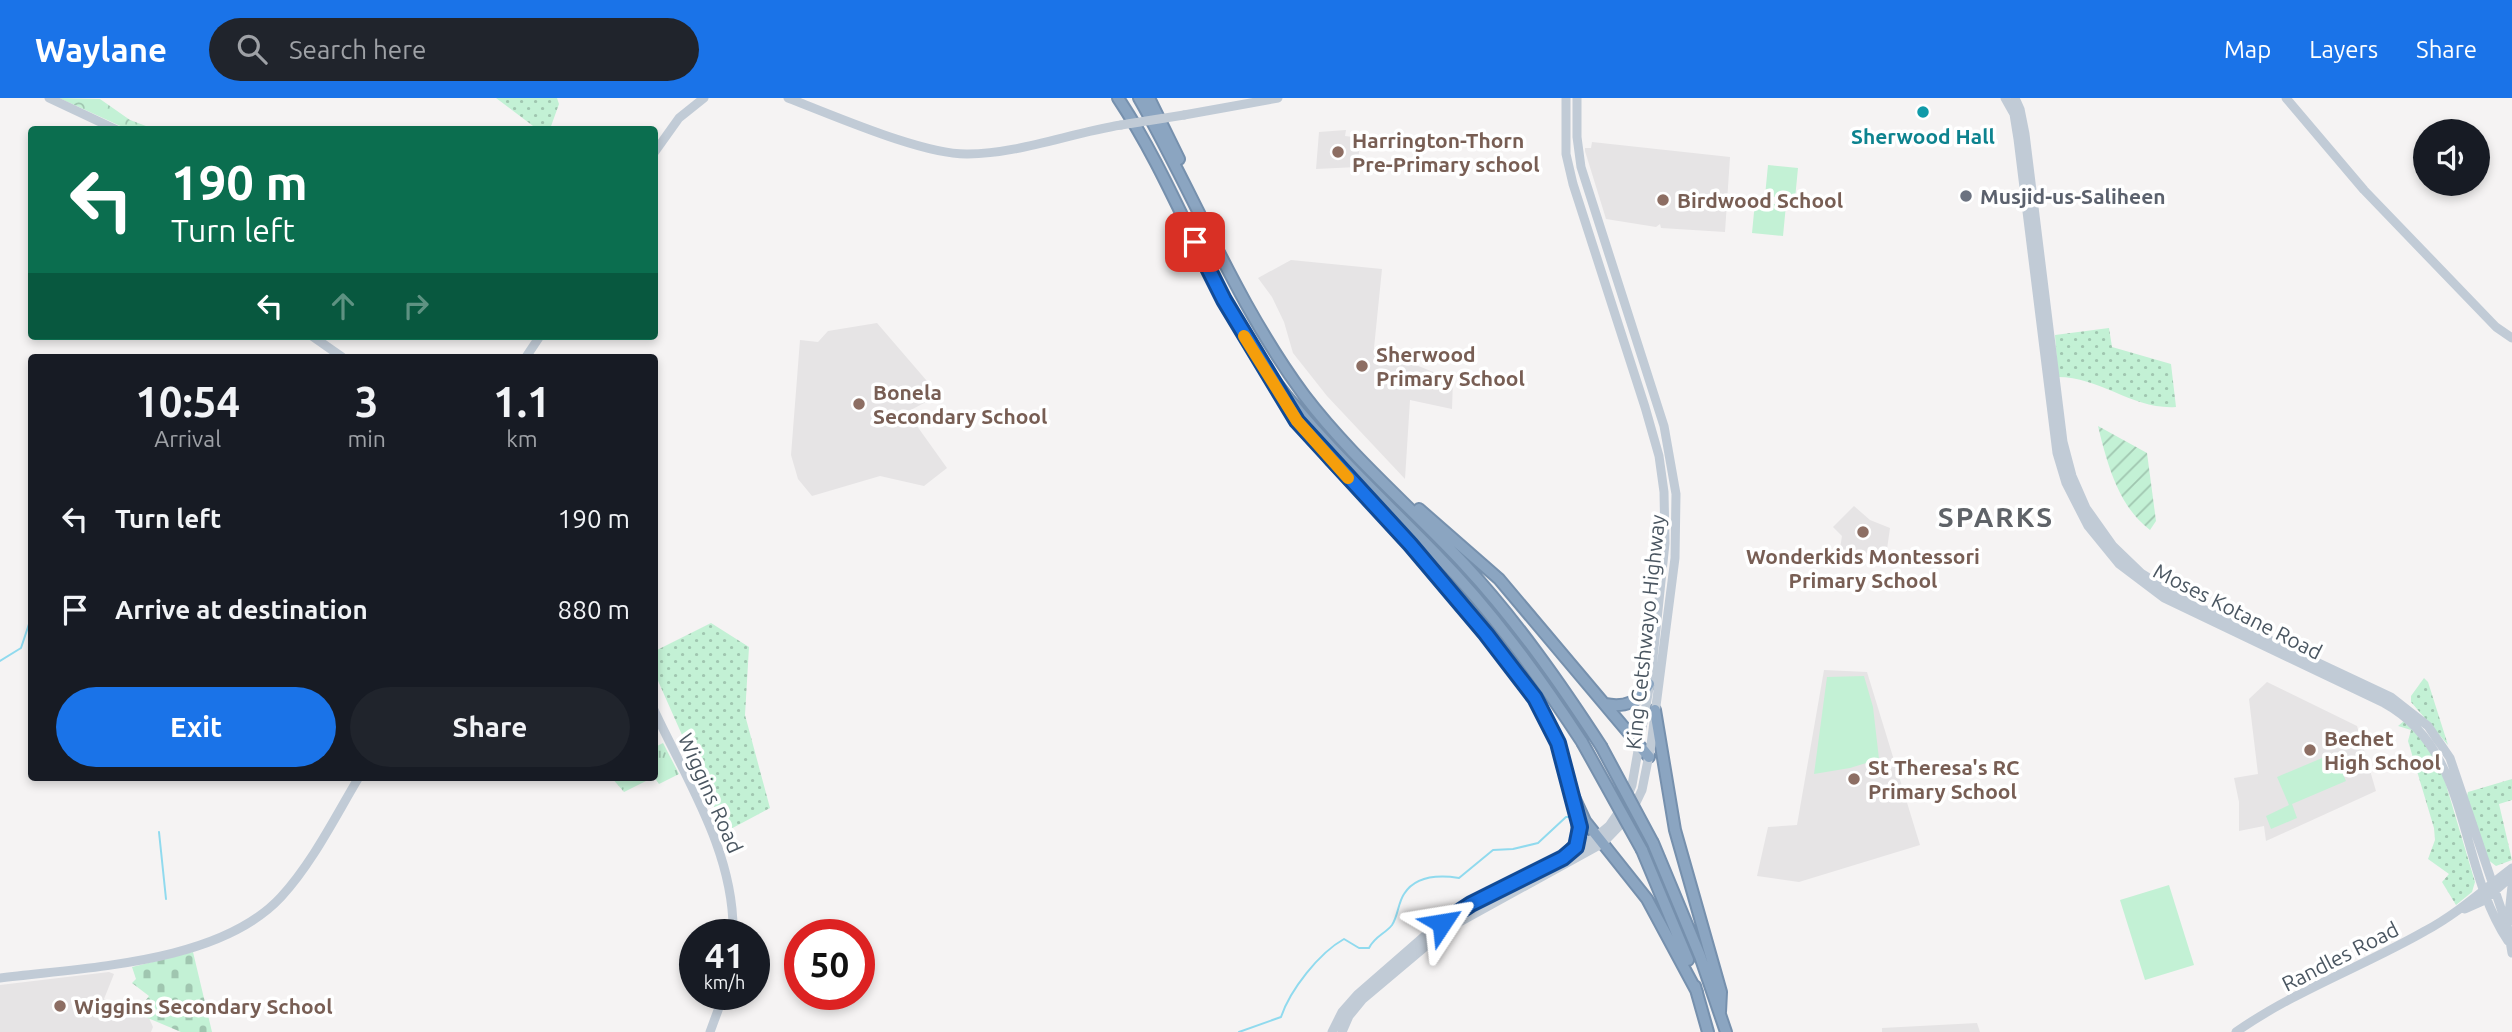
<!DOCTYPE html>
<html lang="en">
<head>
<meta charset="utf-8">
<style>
	body { margin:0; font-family:Ubuntu,sans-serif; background:#20242c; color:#f1f3f6; height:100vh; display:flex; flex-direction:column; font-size:26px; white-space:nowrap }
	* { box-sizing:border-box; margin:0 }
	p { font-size:23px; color:#9ea1a6 }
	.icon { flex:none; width:38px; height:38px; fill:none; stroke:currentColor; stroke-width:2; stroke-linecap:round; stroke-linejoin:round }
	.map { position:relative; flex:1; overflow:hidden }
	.details { position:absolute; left:28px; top:256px; width:630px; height:427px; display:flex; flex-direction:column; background:#171b24; border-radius:7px; box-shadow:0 4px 10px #0003 }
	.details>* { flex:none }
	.guide { position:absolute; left:28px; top:28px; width:630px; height:214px; border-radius:7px; box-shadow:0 4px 10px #0003; background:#0b6e4f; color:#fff; overflow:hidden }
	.tools { position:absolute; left:2413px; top:21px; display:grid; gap:14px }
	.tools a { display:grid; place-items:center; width:77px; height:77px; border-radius:50%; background:#171b24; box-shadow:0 4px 10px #0003; font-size:35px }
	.speed { position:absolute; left:679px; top:821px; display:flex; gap:14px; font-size:35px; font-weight:700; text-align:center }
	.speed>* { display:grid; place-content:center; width:91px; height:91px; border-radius:50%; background:#171b24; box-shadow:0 4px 10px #0003; line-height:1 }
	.speed small { font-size:18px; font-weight:400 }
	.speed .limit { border:10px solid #d22; background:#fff; color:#111 }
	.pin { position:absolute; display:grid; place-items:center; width:60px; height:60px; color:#fff; margin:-30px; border-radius:14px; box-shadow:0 4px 10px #0006 }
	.me { position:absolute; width:77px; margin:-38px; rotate:57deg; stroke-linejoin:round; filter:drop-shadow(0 0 5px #0008) }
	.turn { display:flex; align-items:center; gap:24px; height:147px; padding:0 28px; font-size:32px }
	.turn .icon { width:91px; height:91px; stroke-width:2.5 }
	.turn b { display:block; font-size:49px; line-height:60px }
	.lanes { display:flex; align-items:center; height:66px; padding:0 28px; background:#0003; justify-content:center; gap:35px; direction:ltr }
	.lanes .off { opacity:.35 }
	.eta { display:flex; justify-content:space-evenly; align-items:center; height:119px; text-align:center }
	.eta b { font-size:42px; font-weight:700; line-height:49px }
	.action { display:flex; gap:14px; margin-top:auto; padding:14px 28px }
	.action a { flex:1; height:80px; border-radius:42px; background:#1a73e8; color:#fff; font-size:28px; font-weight:700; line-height:80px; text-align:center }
	.action a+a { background:#20242c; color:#f1f3f6 }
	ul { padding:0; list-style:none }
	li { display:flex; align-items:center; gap:21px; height:91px; padding:0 28px }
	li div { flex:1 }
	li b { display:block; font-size:26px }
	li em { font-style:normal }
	header { display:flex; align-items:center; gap:42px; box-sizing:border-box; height:98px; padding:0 35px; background:#1a73e8; color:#fff }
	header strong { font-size:33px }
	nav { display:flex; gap:38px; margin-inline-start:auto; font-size:24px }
	.search { width:490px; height:63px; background:#20242c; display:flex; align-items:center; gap:18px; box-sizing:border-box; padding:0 24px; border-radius:38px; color:#9ea1a6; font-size:26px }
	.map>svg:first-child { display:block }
	.education { fill:#e6e4e5 }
	.grass { fill:url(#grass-tufts) }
	.forest { fill:url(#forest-crowns) }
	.cemetery { fill:url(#cemetery-stones) }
	.park { fill:url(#park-dots) }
	.garden { fill:url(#garden-furrows) }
	.pitch { fill:#c3f1d5 }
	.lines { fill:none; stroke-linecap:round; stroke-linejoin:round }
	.stream { stroke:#90daee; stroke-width:2 }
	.highway-casing { stroke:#7690ad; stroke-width:14 }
	.secondary { stroke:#c1cbd6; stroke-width:9 }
	.highway { stroke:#8ba5c1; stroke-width:10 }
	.highway-bridge-casing { stroke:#7690ad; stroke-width:14; stroke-linecap:butt }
	.secondary-bridge { stroke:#c1cbd6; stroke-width:9 }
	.highway-bridge { stroke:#8ba5c1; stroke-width:10 }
	.route-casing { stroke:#114b97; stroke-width:18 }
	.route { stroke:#1a73e8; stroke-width:12 }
	.slow { stroke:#f59e0b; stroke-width:12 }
	.culture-dot { fill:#0f9aa8; stroke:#fff; stroke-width:2.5 }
	.education-dot { fill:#8d6e63; stroke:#fff; stroke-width:2.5 }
	.worship-dot { fill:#6b7280; stroke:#fff; stroke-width:2.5 }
	.labels { text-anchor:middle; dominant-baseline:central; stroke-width:7; stroke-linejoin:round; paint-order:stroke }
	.culture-label { font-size:21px; font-weight:bold; fill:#0d838f; stroke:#fff }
	.education-label { font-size:21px; font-weight:bold; fill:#785e54; stroke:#fff; text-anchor:start }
	.worship-label { font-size:21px; font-weight:bold; fill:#5b616d; stroke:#fff; text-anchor:start }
	.street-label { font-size:21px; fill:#4a5661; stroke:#fff }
	.district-label { font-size:28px; font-weight:bold; letter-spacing:2px; fill:#5f6368; stroke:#fff }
</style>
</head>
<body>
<header>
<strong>Waylane</strong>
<div class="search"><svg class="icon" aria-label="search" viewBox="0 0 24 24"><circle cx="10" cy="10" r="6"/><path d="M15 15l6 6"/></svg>Search here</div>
<nav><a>Map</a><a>Layers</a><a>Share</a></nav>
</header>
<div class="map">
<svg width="2512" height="934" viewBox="0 0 2512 934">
	<defs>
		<pattern id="grass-tufts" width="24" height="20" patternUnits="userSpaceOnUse" patternTransform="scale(1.75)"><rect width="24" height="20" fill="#c3f1d5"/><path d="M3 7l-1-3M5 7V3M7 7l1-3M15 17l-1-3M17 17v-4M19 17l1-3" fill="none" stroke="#a0c6b0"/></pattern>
		<pattern id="forest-crowns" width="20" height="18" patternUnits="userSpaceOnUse" patternTransform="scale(1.75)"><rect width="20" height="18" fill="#c3f1d5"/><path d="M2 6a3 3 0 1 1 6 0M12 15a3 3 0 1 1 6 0" fill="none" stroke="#a0c6b0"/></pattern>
		<pattern id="cemetery-stones" width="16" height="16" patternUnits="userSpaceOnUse" patternTransform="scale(1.75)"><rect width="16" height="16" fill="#c3f1d5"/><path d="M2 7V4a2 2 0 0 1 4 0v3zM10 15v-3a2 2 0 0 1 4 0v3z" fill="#a0c6b0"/></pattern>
		<pattern id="park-dots" width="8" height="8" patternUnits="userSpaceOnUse" patternTransform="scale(1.75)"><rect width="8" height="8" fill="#c3f1d5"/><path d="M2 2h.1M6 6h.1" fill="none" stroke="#a0c6b0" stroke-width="1.8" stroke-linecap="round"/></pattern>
		<pattern id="garden-furrows" width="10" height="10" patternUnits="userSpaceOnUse" patternTransform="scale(1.75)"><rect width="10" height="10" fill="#c3f1d5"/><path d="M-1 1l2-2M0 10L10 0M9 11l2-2" fill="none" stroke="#a0c6b0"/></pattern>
	</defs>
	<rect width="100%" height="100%" fill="#f5f3f3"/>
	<path class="education" d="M1346,32L1345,38L1361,40L1357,69L1316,71L1319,34Z
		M1592,44L1730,59L1725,134L1661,130L1660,126L1656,129L1606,121L1585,53V50H1591Z
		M1291,162L1382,171L1374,250L1453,282L1452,311L1410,302L1405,381L1327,298L1293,255L1284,224L1272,199L1258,180Z
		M877,225L939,297L907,314L947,370L924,388L880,378L812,398L798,381L791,357L800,242L818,244L828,233Z
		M1854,408L1870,422L1890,430L1886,458L1840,451L1842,438L1833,429Z
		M1824,572L1867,574L1920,747L1799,784L1757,778L1768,729L1797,727Z
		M2267,584L2357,628L2376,693L2266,743L2264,728L2239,733V704L2234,680L2258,676L2249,601Z
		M109,874L114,876L104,901L149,920L153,929L151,934H0V887Z
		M1977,925L1980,934H1882V930Z"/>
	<path class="grass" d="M663,645L679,676L659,686L654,679L624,694L611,679H654L655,649Z"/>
	<path class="forest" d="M59,0L100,1L130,22L154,31H127Z"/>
	<path class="cemetery" d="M193,854L212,934H181L136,915L149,898L132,885L136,881L132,869Z"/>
	<path class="park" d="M496,0H557L559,6L550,31H537Z
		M2109,230L2112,249L2171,266L2176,309C2134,312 2100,279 2058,279L2055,237Z
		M711,525L749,549L745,617L770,710L725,734L655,576V553Z
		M2424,580L2428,584L2448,647L2411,604V598Z
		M2404,623L2427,647L2444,680L2475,784L2472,794L2456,807L2442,784L2449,776L2428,761L2435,742L2434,730L2408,643L2411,632L2398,628Z
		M2512,681V702L2499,706L2512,762L2496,768L2487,761L2467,698L2468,694Z"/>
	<path class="garden" d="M2098,328L2147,355L2156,423L2150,432C2118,408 2107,365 2098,328Z"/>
	<path class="pitch" d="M1768,67L1798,70L1795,101L1765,98Z
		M1755,104L1786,107L1783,138L1752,135Z
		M1864,578L1873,609L1879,661L1850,670L1814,676L1827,579Z
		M2334,655L2346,683L2292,706L2297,720L2271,731L2266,718L2289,707L2277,679Z
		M2169,787L2194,867L2145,882L2120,802Z"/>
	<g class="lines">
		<path class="stream" d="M0,563L21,550L32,517
			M159,734L166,801
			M1239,934L1281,919C1290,892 1319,855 1344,841L1359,850H1369C1375,838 1385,836 1392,827C1398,818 1398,805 1404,796C1416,777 1440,777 1459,780L1493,752L1513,751L1538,745L1566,719H1572"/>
		<defs>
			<path id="highway" d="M1118,0C1178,90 1209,195 1274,282C1322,346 1381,399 1436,456C1492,513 1538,577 1582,644
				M1139,0C1195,98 1236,205 1304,297C1351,359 1411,409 1464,466C1516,522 1560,585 1601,648
				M1149,0L1179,61
				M1289,311L1331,363L1410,446L1459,502L1535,600L1558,645L1573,697L1585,723L1647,801L1697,894
				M1419,411L1499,481L1649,659
				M1605,606C1626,610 1638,604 1649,586
				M1655,612L1675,732L1721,894L1720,914
				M1653,745L1700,858L1726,934
				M1642,752L1688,862
				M1563,760L1578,743L1577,714
				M1695,888L1708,934"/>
		</defs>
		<use href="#highway" class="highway-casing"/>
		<path class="secondary" d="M49,0L117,32
			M788,0C833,17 923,57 968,56C1017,56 1071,35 1121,27
			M2005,0L2014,16L2018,41L2057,355L2066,385L2088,428L2119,466L2164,500L2384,605C2472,653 2457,767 2508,843
			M2015,0L2020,11L2025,36L2063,344L2072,378L2086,410L2113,448L2141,475L2184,502L2391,599L2428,628L2450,660L2508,831L2512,855
			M2286,0L2364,92L2496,229L2512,240
			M1184,17L1278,0
			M654,55L679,20L704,0
			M312,238L342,259
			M526,259L540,238
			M654,612C687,683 735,756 733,836
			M2465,811L2483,803L2512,778
			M2508,825L2512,788
			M0,880C85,869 219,866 281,799C313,764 335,719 359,679
			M710,934L724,896
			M1332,934L1342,914L1357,897L1435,829L1471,806L1563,760L1597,738L1609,728L1625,705L1632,687L1651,579L1665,445L1664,394L1659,358L1645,309L1573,86L1566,56V0
			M1342,934L1349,918L1363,901L1445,832L1603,745L1630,717L1642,692L1651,647L1675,460L1676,396L1664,328L1581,69L1577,39V0
			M2236,934C2294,893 2364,868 2425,833C2457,816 2483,792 2512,770"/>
		<use href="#highway" class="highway"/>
		<defs>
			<path id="highway-bridge" d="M1582,644L1642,752
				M1601,648L1653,745"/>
		</defs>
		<use href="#highway-bridge" class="highway-bridge-casing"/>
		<path class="secondary-bridge" d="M1121,27L1184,17"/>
		<use href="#highway-bridge" class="highway-bridge"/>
	</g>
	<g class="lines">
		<defs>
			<path id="route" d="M1195,144L1224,202L1297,323L1410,446L1486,536L1535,600L1558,645L1580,729L1576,749L1563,760L1471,806L1442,825"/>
		</defs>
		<use href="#route" class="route-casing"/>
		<use href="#route" class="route"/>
		<path class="slow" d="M1244,238L1297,323L1348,380"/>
	</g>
	<circle class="culture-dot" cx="1923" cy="14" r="7"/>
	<g class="education-dot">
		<circle cx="1338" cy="54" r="7"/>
		<circle cx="1663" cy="102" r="7"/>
		<circle cx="1362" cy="268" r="7"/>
		<circle cx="859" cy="306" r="7"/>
		<circle cx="1863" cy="434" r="7"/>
		<circle cx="2310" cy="652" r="7"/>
		<circle cx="1854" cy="681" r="7"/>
		<circle cx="60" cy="908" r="7"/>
	</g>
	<circle class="worship-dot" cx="1966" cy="98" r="7"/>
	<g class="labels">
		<g class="culture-label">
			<text x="1923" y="38">Sherwood Hall</text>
		</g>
		<g class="education-label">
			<text x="1352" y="42">Harrington-Thorn<tspan x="1352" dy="24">Pre-Primary school</tspan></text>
			<text x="1677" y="102">Birdwood School</text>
			<text x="1376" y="256">Sherwood<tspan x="1376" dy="24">Primary School</tspan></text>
			<text x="873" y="294">Bonela<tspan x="873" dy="24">Secondary School</tspan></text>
			<text x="1863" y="458" text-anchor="middle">Wonderkids Montessori<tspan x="1863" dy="24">Primary School</tspan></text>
			<text x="2324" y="640">Bechet<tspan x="2324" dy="24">High School</tspan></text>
			<text x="1868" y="669">St Theresa's RC<tspan x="1868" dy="24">Primary School</tspan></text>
			<text x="74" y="908">Wiggins Secondary School</text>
		</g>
		<g class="worship-label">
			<text x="1980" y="98">Musjid-us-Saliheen</text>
		</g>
		<g class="street-label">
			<text transform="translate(2238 513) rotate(27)">Moses Kotane Road</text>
			<text transform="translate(1645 534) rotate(-84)">King Cetshwayo Highway</text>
			<text transform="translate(711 695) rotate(66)">Wiggins Road</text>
			<text transform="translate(2340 858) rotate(-27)">Randles Road</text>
		</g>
		<g class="district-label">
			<text x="1996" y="418">SPARKS</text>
		</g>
	</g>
</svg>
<div class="tools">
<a><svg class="icon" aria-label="sound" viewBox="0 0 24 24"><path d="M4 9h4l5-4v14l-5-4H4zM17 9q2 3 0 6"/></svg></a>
</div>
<div class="speed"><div>41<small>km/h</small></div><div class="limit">50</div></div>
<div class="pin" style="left:1195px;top:144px;background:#d93025"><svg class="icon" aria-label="arrive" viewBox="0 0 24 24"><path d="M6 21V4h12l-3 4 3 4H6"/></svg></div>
<svg class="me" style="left:1442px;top:825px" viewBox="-20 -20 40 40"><path d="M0-17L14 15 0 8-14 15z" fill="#1a73e8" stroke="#fff" stroke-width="4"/></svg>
<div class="guide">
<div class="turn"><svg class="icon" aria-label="left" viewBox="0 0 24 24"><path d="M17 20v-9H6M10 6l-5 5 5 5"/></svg><div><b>190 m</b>Turn left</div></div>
<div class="lanes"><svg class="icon" aria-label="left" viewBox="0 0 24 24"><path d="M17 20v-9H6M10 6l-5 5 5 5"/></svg><svg class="icon off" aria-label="ahead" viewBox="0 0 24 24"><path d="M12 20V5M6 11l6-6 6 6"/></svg><svg class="icon off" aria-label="right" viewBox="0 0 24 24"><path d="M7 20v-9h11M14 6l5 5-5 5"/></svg></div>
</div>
<section class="details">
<div class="eta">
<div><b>10:54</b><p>Arrival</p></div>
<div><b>3</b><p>min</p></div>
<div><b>1.1</b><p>km</p></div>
</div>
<ul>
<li><svg class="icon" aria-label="left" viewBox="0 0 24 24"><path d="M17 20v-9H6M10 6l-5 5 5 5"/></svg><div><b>Turn left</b></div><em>190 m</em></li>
<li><svg class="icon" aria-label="arrive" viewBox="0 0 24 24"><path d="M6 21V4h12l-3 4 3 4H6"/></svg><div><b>Arrive at destination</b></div><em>880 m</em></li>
</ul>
<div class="action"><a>Exit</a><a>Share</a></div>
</section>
</div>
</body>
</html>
